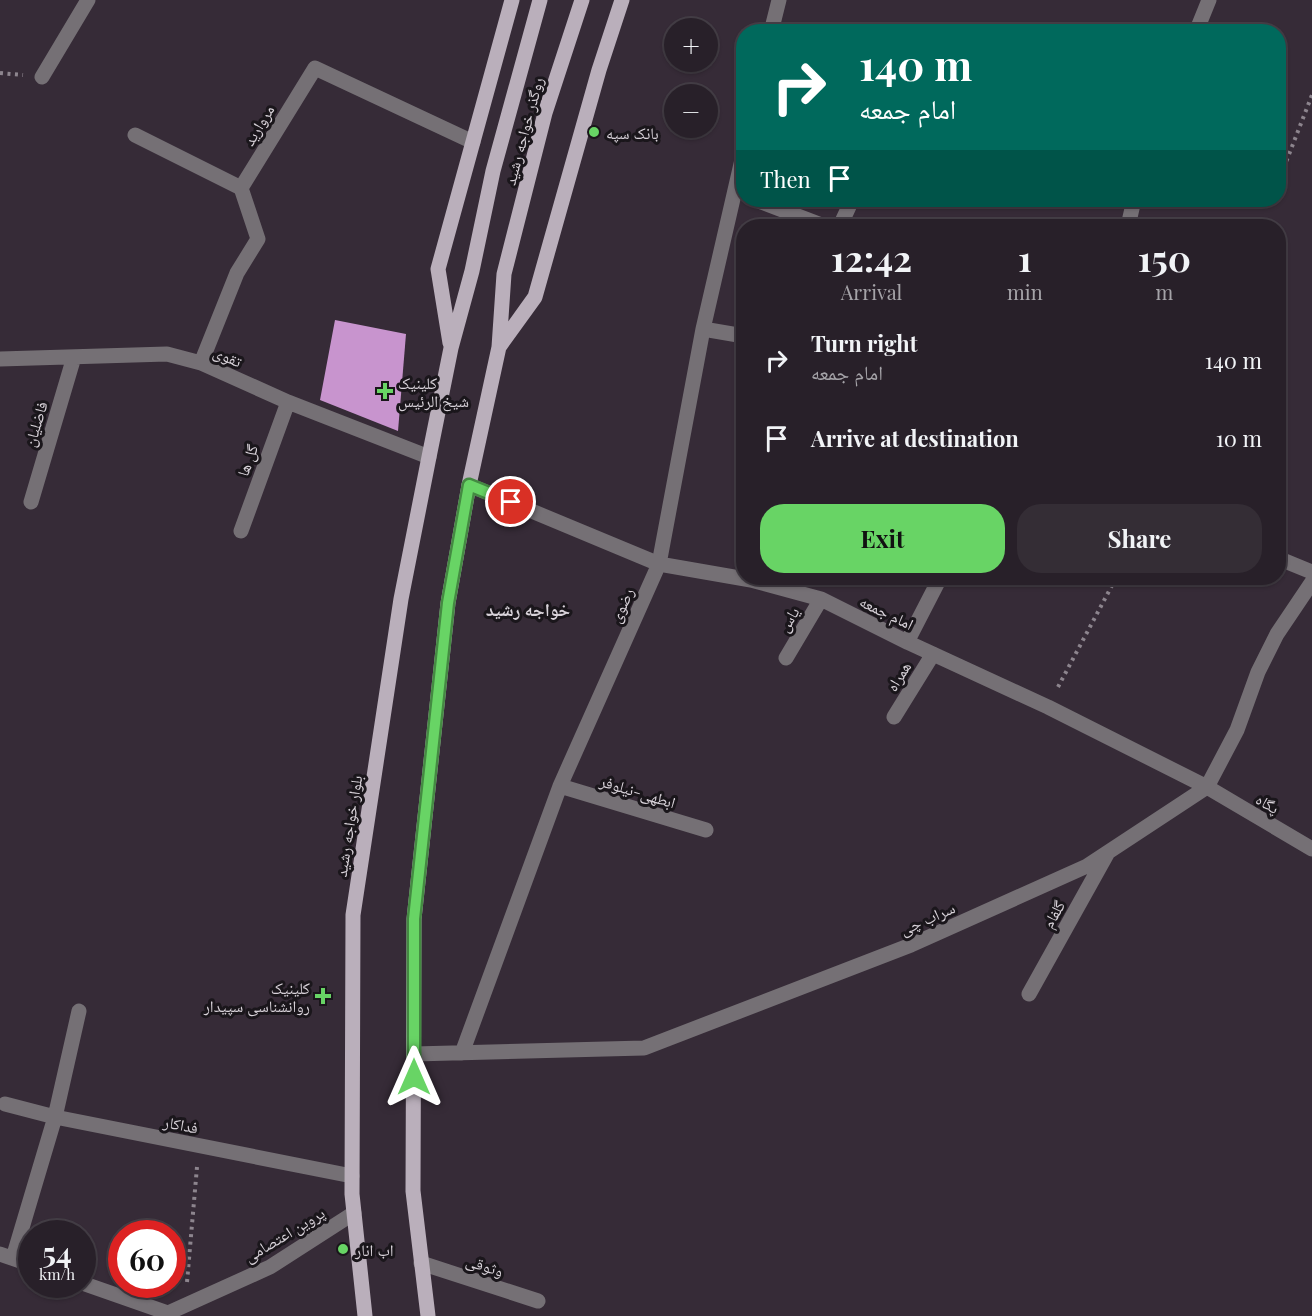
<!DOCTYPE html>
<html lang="en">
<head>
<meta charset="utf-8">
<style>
	body { margin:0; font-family:"Playfair Display","Noto Naskh Arabic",serif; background:#342d35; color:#f1f3f6; height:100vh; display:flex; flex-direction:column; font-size:22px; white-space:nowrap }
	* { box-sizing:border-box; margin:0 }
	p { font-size:20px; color:#a5a3a8 }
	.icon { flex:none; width:33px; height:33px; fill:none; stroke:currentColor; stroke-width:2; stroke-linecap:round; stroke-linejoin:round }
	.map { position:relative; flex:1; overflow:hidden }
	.drawer { position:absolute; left:736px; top:219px; width:550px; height:366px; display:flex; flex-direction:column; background:#282029; border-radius:24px; box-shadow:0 2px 4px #0004,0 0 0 2px #443e46 }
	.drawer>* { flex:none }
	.top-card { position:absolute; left:736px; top:24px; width:550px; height:183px; border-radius:24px; box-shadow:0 2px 4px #0004,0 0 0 2px #443e46; background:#00695c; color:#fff; overflow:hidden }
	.buttons { position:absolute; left:664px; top:18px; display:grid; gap:12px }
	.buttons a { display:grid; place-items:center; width:54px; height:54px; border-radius:50%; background:#282029; box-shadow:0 2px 4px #0004,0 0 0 2px #443e46; font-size:30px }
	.speed { position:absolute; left:18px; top:1220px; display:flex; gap:12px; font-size:30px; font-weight:700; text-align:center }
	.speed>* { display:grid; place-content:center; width:78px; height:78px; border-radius:50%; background:#282029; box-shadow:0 2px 4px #0004,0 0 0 2px #443e46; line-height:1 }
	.speed small { font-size:15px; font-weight:400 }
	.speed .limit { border:9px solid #d22; background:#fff; color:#111 }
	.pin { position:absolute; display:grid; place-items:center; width:51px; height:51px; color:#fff; margin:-26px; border:3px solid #fff; border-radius:50%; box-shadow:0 2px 6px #0007 }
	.me { position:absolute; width:66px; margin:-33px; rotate:0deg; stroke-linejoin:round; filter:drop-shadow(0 0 4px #0008) }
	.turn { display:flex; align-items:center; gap:21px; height:126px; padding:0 24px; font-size:27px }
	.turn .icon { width:78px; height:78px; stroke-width:2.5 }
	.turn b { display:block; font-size:42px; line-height:51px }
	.then { display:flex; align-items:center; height:57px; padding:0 24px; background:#0003; gap:12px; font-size:22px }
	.eta { display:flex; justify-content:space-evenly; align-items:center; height:102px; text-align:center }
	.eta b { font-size:36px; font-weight:700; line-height:42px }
	.button { display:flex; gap:12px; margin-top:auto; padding:12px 24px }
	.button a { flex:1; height:69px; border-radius:24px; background:#68d465; color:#111; font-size:24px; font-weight:700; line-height:69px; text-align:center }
	.button a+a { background:#342d35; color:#f1f3f6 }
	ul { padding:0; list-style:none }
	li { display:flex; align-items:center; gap:18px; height:78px; padding:0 24px }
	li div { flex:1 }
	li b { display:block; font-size:22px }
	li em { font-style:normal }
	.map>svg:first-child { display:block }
	.building { fill:#c894ce }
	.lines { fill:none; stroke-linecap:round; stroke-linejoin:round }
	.path { stroke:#8d858e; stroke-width:4; stroke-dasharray:3 4.5; stroke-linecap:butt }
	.minor { stroke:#757075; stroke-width:15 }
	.major { stroke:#baafbb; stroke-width:15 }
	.route-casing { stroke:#448a42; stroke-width:15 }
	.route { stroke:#68d465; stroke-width:10 }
	.poi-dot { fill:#68d465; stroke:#1a161b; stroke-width:2 }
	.labels { text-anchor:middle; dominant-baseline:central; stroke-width:6; stroke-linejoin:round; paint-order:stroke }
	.street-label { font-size:16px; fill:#d9d3da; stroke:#1a161b }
	.poi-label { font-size:16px; fill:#d9d3da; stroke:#1a161b; text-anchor:start }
	.neighbourhood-label { font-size:18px; font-weight:bold; fill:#d9d3da; stroke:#1a161b }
</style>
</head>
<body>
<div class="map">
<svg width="1312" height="1316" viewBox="0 0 1312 1316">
	<rect width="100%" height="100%" fill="#362b37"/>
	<path class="building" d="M335,320L406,334L398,431L320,400Z"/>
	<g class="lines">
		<path class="path" d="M0,73L23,75
			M1281,175L1312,95
			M1058,687L1116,578
			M187,1282L197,1167"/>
		<path class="minor" d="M771,32L779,0
			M1196,32L1209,0
			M42,77L88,0
			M135,135L241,188
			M756,200L824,226
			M840,226L852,200
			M1128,226L1134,200
			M703,329L744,336
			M0,359L167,354L201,363L288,402L429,457
			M201,363L237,273L258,239L241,188L315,68L473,142
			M469,485L659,564L751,580L821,599L907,642L1048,707L1207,787L1312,849
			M31,502L74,357
			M241,531L288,402
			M1280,559L1312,572
			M907,642L940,578
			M786,658L821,599
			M894,717L933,654
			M560,786L706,830
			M1029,994L1107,854
			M462,1053L560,786L659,564L703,329L744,151
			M414,1054L644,1048L911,945L1087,866L1207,787L1237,730L1258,672L1277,634L1312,582
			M5,1104L55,1117L352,1176
			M0,1254L32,1265
			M13,1258L55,1117L79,1011
			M421,1263L538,1301
			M82,1283L168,1313
			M167,1316L168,1313L270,1267L354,1213"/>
		<path class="major" d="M450,343L438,269L512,0
			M499,347L535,297L599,70L622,0
			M365,1316L352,1194L353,915L401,599L429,457L451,348L472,271L493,171L540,0
			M428,1316L413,1191L414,919L448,603L469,485L499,347L504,274L545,113L582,0"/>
	</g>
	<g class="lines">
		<defs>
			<path id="route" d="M414,1077V919L448,603L469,485L511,502"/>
		</defs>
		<use href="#route" class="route-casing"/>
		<use href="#route" class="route"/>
	</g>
	<g class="poi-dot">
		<circle cx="594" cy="132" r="6"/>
		<path d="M382 382h6v6h6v6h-6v6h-6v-6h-6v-6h6z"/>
		<path d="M320 987h6v6h6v6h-6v6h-6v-6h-6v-6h6z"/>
		<circle cx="343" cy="1249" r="6"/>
	</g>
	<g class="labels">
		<g class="street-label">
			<text transform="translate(258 125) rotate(-59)">مروارید</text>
			<text transform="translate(523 131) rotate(-75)">روگذر خواجه رشید</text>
			<text transform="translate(228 356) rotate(24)">تقوی</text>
			<text transform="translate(35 424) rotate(-73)">فاضلیان</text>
			<text transform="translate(247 460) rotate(-70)">گل ها</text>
			<text transform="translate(621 605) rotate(-66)">رضوی</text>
			<text transform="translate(887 612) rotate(26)">امام جمعه</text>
			<text transform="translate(788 619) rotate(-59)">یاس</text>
			<text transform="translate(898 676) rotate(-58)">همراه</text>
			<text transform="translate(638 791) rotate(17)">ابطهی-نیلوفر</text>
			<text transform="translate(1268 803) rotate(31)">پگاه</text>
			<text transform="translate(348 826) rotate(-81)">بلوار خواجه رشید</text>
			<text transform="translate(1053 914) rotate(-61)">گلفام</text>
			<text transform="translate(927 918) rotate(-24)">سراب چی</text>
			<text transform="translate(181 1124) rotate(11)">فداکار</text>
			<text transform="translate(284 1234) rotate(-31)">پروین اعتصامی</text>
			<text transform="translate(485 1265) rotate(18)">وثوقی</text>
		</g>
		<g class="poi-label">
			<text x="606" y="132">بانک سپه</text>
			<text x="398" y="382">کلینیک<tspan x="398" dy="18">شیخ الرئیس</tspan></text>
			<text x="310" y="987" text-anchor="end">کلینیک<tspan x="310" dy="18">روانشناسی سپیدار</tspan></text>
			<text x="355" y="1249">اب انار</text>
		</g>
		<g class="neighbourhood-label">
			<text x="528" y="609">خواجه رشید</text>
		</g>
	</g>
</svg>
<div class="buttons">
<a>+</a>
<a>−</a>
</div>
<div class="speed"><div>54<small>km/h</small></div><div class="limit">60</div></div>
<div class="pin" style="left:511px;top:502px;background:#d93025"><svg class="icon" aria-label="arrive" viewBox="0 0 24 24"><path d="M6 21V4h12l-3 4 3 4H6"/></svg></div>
<svg class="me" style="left:414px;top:1077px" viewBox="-20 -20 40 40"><path d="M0-17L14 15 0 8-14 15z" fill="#68d465" stroke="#fff" stroke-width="4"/></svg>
<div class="top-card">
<div class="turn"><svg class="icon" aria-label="right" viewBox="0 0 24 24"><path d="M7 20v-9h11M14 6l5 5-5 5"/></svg><div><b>140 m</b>امام جمعه</div></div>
<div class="then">Then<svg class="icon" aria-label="arrive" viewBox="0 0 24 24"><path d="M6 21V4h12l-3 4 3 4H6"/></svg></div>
</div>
<section class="drawer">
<div class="eta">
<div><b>12:42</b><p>Arrival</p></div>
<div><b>1</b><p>min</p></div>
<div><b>150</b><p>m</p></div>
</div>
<ul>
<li><svg class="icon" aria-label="right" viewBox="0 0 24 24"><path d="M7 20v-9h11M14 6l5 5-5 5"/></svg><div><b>Turn right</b><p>امام جمعه</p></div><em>140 m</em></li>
<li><svg class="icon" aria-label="arrive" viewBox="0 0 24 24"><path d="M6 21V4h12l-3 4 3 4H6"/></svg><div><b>Arrive at destination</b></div><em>10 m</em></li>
</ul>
<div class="button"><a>Exit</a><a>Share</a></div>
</section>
</div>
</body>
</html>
